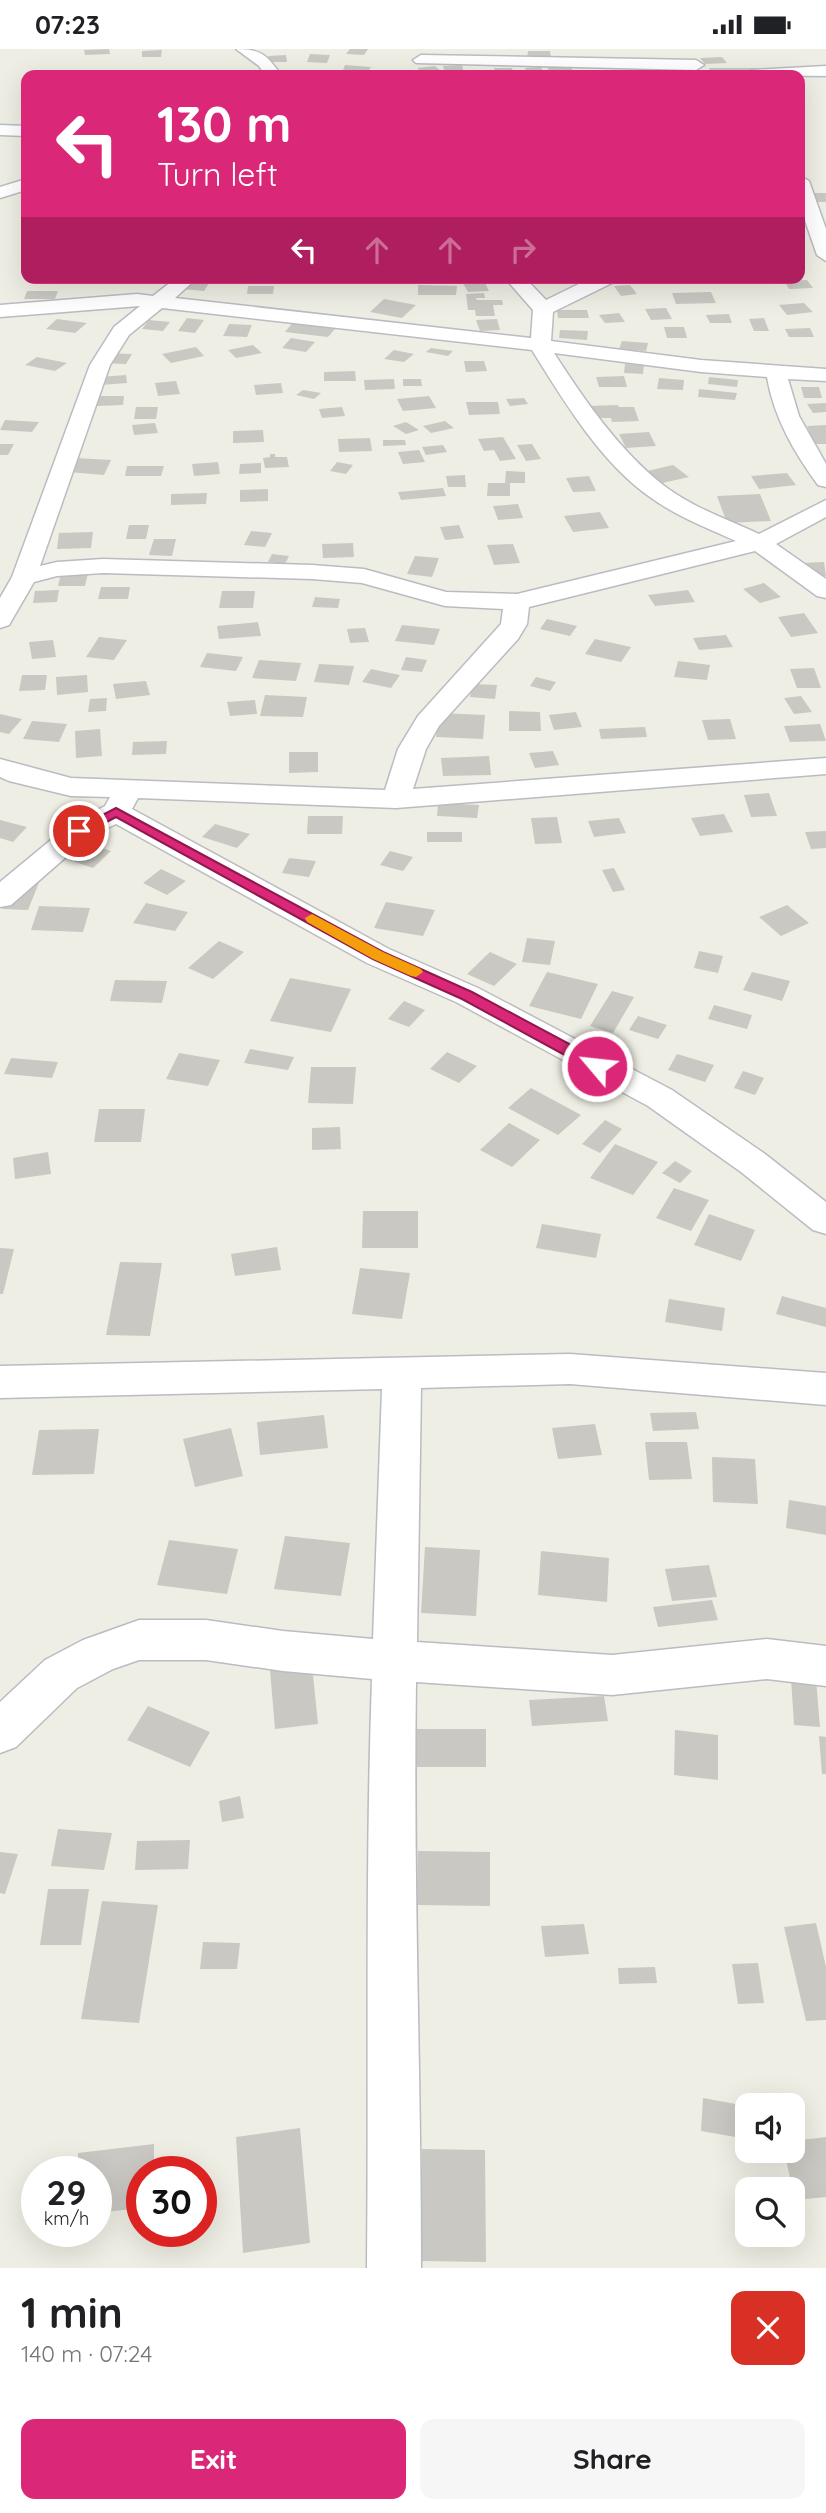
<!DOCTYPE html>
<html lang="en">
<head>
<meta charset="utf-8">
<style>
	body { margin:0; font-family:Quicksand,sans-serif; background:#f6f6f6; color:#202124; height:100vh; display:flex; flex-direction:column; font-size:26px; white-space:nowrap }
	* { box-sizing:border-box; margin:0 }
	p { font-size:23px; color:#757577 }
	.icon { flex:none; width:38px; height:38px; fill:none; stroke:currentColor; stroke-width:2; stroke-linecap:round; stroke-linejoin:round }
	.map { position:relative; height:2219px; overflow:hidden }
	.sheet { display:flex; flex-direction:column; background:#fff; flex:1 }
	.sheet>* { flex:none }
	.banner { position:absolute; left:21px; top:21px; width:784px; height:214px; border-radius:14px; box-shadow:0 7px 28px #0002; background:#db2777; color:#fff; overflow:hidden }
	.tools { position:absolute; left:735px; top:2044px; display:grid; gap:14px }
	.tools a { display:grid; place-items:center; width:70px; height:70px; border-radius:14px; background:#fff; box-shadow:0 7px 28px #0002; font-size:35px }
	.speed { position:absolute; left:21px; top:2107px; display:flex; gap:14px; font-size:35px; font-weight:700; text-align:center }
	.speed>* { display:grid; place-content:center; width:91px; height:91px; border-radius:50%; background:#fff; box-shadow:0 7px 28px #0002; line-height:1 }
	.speed small { font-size:18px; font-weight:400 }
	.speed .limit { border:10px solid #d22; background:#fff; color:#111 }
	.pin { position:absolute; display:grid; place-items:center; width:60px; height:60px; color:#fff; margin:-30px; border:4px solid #fff; border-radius:50%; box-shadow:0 2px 7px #0007 }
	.me { position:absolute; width:77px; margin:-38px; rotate:298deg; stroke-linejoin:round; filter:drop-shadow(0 0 5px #0008) }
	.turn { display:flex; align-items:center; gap:24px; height:147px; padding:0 21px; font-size:32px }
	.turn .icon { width:91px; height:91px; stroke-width:2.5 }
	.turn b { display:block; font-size:49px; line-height:60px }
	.lanes { display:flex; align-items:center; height:66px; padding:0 21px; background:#0003; justify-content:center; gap:35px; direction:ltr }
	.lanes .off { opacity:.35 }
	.round { display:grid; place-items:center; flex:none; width:74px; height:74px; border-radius:14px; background:#f6f6f6 }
	.headline { display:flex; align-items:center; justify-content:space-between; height:119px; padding:0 21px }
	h1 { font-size:42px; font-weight:700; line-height:52px }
	.cta { display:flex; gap:14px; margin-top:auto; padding:14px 21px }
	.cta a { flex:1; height:80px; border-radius:14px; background:#db2777; color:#fff; font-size:28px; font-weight:700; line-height:80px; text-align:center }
	.cta a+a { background:#f6f6f6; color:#202124 }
	.status { display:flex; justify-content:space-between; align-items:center; height:49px; padding:0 35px; background:#fff; direction:ltr }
	.status svg { height:19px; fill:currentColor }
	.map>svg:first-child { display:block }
	.building { fill:#cac8c2 }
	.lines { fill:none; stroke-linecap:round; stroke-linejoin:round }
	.minor-casing { stroke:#b9bcc1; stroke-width:3 }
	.minor { fill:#fff; fill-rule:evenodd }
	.route { fill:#db2777; stroke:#8e194d; stroke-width:2 }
	.slow { fill:#f59e0b }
</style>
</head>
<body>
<div class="status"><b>07:23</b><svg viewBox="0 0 49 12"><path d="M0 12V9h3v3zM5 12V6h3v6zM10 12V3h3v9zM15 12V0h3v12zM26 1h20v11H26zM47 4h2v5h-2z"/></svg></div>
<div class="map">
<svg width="826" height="2219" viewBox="0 0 826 2219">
	<rect width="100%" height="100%" fill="#efeee4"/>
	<path class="building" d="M109,0L110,5L85,6L84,1Z
		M350,0H368L364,6L346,5Z
		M162,1L161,8H142V2Z
		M528,2H550L551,10H527Z
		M310,5L330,6L327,14L307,13Z
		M286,6L287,13H269L268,7Z
		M722,8L727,14L705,15L700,9Z
		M569,15L574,23H582L584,26H551L546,16Z
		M345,16L371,18L368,22L343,21Z
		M462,16L464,24H445L443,17Z
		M435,17L443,24L425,26L417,19Z
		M541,18L544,25H528L525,19Z
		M494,19H512L514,25H496Z
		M709,19H757L760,26H711Z
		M804,144H826V153H808Z
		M321,229H345L346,234H321Z
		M807,231L813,239L789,240L784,232Z
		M188,232L209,234L204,242L182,240Z
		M484,232L489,242L468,243L463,234Z
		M418,236L457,237L456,246H418Z
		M630,236L637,245L621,247L614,237Z
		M248,237H274L273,245H247Z
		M27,242H58L55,250H24Z
		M711,243L716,254L676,255L672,244Z
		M484,244L485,249H476L477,251H502L503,256H493L495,267H476L475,261H468L466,245Z
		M384,250L416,256L402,269L370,263Z
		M804,254L813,263L787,266L779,256Z
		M666,259L672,270L651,271L645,260Z
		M557,261H587L589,269H558Z
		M619,264L625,273L605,274L599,266Z
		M729,265L732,274H710L706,266Z
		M187,269L204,271L195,284L178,282Z
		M764,269L769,282H754L749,270Z
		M57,270L87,274L75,284L46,280Z
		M497,270L500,281L480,282L476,271Z
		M149,271L170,273L163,282L142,280Z
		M294,272L339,275L328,288L285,283Z
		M229,275L252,276L247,288L223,287Z
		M664,278H684L687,289H667Z
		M810,279L814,288H789L785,280Z
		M560,281L588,282L587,291L559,289Z
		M291,289L315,293L306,303L282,299Z
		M622,292L648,294L646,302L619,300Z
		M253,296L262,304L236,309L228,301Z
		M196,298L204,307L171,314L162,305Z
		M431,299L453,302L448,307L426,303Z
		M394,301L414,305L404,313L384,310Z
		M106,304L132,305L126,315L100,314Z
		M37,308L67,314L55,322L25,316Z
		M464,312H484L487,322L466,323Z
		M625,315L644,316L643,325L624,324Z
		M355,322L356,332H324V323Z
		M126,326L127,334L100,336L99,328Z
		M624,327L627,338H599L596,328Z
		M709,328L738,331L737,338L708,335Z
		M659,329L684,331L683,341L657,340Z
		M394,330L395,340L365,341L364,331Z
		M403,330H421L422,337H403Z
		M176,332L180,345L158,347L155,334Z
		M281,334L283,344L256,346L254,336Z
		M801,338H819L822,349H804Z
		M699,340L737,344L735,351L698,348Z
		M303,341L321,344L314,350L296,346Z
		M99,347H124L123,356L97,357Z
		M429,347L436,359L403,362L397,350Z
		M524,349L528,355L510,357L506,350Z
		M466,353H498L500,365L469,366Z
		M826,354V363L813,364L807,355Z
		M618,356L619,358H634L639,372L612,373L611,369H592L588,357Z
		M136,358H158L156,370H134Z
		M342,358L345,367L322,369L319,360Z
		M5,371L39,373L32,383L0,381Z
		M445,372L454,379L431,384L423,377Z
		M406,373L419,381L406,385L393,377Z
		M155,374L158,384L134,386L132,376Z
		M826,376V395H815L807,377Z
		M263,381L264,393L233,394V382Z
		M649,383L656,397L626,399L619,385Z
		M503,388L516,410L500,412L494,401L484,402L478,390Z
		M370,389L372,402L339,403L338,390Z
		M383,391H405L406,396L383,397Z
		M0,395H14L8,406H0Z
		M532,395L541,410L526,412L517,396Z
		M443,396L447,403L426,406L422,398Z
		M419,401L425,413L403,415L398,403Z
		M270,405H275V408H287L289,418L265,419L263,409L270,408Z
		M76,409L111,411L104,426L68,423Z
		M218,413L220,425L194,427L192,415Z
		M337,413L353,416L346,425L330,422Z
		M261,414V424L239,425L240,415Z
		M673,416L689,428L658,435L643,423Z
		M127,417H164L161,427H125Z
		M506,422L525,423V434H510V447H487L488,434H505Z
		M787,424L796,436L759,440L751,427Z
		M465,426L466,438H448L446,427Z
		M589,427L596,442L573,443L566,429Z
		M443,439L446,447L401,451L398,443Z
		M268,440V452L240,453V441Z
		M207,444L206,455L171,456V445Z
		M760,445L771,472L727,474L717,447Z
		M518,455L523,469L498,471L493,457Z
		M600,463L609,479L573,483L564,467Z
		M129,476H149L146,490H126Z
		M459,476L464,489L445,491L440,478Z
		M251,482L272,484L265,498L244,496Z
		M93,483L91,499L57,500L59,484Z
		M154,490H176L172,507L149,506Z
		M353,494L354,508L323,509L322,495Z
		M513,495L520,514L494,516L487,496Z
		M272,505L289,507L285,515L268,513Z
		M415,507L439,509L432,528L407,525Z
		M824,513L826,527L806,528L801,514Z
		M62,520H89L85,537H58Z
		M764,534L781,548L760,554L743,540Z
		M101,538H130L128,550H98Z
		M59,541L57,553L33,554L35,542Z
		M688,541L695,553L655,557L648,546Z
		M222,542H255L253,559H219Z
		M315,548L340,550L338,559L312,558Z
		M804,564L818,584L791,588L778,568Z
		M547,570L577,577L570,587L540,580Z
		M258,573L261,587L219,590L217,577Z
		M402,576L440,580L434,596L395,592Z
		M365,579L369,593L350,594L347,580Z
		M726,586L733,598L699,601L693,589Z
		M99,588L127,591L114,611L86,608Z
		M595,590L631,598L621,613L585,605Z
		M53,591L56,608L32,610L29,593Z
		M207,604L243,608L236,622L200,618Z
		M406,608L427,611L422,623L401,621Z
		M259,611L301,614L296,632L252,629Z
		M678,612L710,616L707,631L674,628Z
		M319,615L354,617L349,636L314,633Z
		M814,619L821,639H797L790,620Z
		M371,620L400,626L391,639L362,633Z
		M22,626H47L45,641L19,642Z
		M87,626L88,643L57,646L56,628Z
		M536,628L556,633L550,642L530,637Z
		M146,632L150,646L116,650L113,635Z
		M473,635L497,636L495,650L470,648Z
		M265,646L307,648L303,668L260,667Z
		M801,647L812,663L794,665L784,649Z
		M107,649L106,662L88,663L90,650Z
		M255,651L257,665L230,667L227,653Z
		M509,662L540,663L541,682H509Z
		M576,663L582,678L554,681L549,666Z
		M439,664L485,666L483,690L436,688Z
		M0,665L22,670L9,685L0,683Z
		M730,670L736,690L708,691L702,671Z
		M32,672L67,675L59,693L23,690Z
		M820,675L826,692L790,693L784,677Z
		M645,678L647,688L601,690L599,680Z
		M100,680L102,707L76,709L75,682Z
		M167,692L166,705L132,706L133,693Z
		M553,702L559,716L535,719L529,704Z
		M289,703H318V723L289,724Z
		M489,707L491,726L443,727L441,709Z
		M769,744L777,767L751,768L744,746Z
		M438,754L479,756L477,769L437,767Z
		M724,765L733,783L700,787L691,769Z
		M308,767H343L342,785H307Z
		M557,768L562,794L535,795L531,769Z
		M619,769L626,784L594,788L588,772Z
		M0,771L27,778L13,793L0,789Z
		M215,775L250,785L237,799L202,788Z
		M826,782V799L811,800L805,783Z
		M427,783H462V793H427Z
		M82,792L111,802L93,819L63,809Z
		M390,802L413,808L403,822L380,816Z
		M289,809L316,812L309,828L282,824Z
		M614,819L625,841L613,843L602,821Z
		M161,820L186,832L167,846L143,834Z
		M15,830L40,831L28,861L2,860Z
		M386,853L435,861L423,887L374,879Z
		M146,854L188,863L175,882L133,874Z
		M787,856L809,874L781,887L759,868Z
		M39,857L90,859L83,883L31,881Z
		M527,889L555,892L550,916L522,913Z
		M219,892L244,903L213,930L188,919Z
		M699,902L723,907L718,924L694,919Z
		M490,903L517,915L494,937L467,925Z
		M547,923L598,935L581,970L529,957Z
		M752,923L790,932L782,952L743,941Z
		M290,929L351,940L331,983L270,972Z
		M115,931L167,932L162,954L110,952Z
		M612,942L634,948L613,984L590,977Z
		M404,952L425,961L409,978L388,970Z
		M714,956L752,966L747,980L708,970Z
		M638,967L667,976L658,990L629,981Z
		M250,1000L294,1008L288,1021L244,1014Z
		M447,1003L477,1017L459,1034L430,1020Z
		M179,1004L220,1011L208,1037L166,1030Z
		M677,1005L714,1016L705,1033L668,1021Z
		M11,1009L58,1013L52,1029L4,1025Z
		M311,1018H356L353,1055L308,1054Z
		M743,1022L764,1029L755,1046L734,1039Z
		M531,1039L581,1066L558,1086L508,1059Z
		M99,1060H145L141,1093H94Z
		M605,1071L622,1080L600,1104L582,1095Z
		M509,1074L540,1091L512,1118L480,1101Z
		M340,1078L341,1100L312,1101V1079Z
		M615,1095L658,1113L633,1146L590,1129Z
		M48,1103L51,1125L15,1130L13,1109Z
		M675,1112L692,1122L680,1134L662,1124Z
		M674,1139L709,1151L691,1182L656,1169Z
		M363,1162H418V1199H362Z
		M709,1165L755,1181L741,1212L694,1196Z
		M542,1175L601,1185L596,1209L536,1199Z
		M277,1198L281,1221L235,1227L231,1205Z
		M0,1199L14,1200L3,1245H0Z
		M120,1213L162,1214L150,1287L106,1286Z
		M360,1219L410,1224L402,1270L352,1265Z
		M782,1247L826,1259V1278L776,1265Z
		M669,1250L725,1259L722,1282L665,1273Z
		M696,1363L699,1380L653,1382L650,1364Z
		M324,1366L328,1399L260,1406L257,1373Z
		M595,1375L602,1406L558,1410L552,1379Z
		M231,1379L243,1427L195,1438L183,1390Z
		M99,1380L94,1425L32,1426L39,1381Z
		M645,1393H687L692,1430L649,1431Z
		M712,1408L755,1410L758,1455L713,1453Z
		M789,1451L826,1457V1486L786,1479Z
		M285,1487L350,1494L341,1547L274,1540Z
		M169,1491L238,1500L227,1545L157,1536Z
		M425,1498L480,1501L476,1567L421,1564Z
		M541,1502L609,1509L607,1553L538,1546Z
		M709,1516L717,1548L672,1552L665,1520Z
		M712,1551L718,1571L658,1578L653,1558Z
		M312,1616L318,1675L275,1680L270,1621Z
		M791,1629L816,1630L820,1678L794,1676Z
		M604,1647L608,1672L532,1677L529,1651Z
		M148,1657L210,1683L190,1718L127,1691Z
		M401,1680H486V1718H401Z
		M675,1681L718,1686V1731L674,1726Z
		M819,1687L826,1688V1725H822Z
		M240,1747L244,1769L222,1773L219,1752Z
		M58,1780L112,1784L104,1821L51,1817Z
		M190,1791L188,1820L135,1821L137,1792Z
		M418,1802L490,1803V1857L417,1856Z
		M0,1803L18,1805L5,1845L0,1844Z
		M48,1840H89L81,1896H40Z
		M102,1852L158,1856L139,1974L81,1970Z
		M816,1874L826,1918V1971L806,1972L784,1878Z
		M584,1875L589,1905L545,1908L541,1877Z
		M203,1893L240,1894L237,1920H200Z
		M758,1914L764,1954L738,1955L732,1915Z
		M655,1918L657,1934L619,1935L618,1919Z
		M703,2049L747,2057V2090L701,2082Z
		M300,2079L310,2194L243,2204L236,2088Z
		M826,2088V2148L795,2151L784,2102H793V2092Z
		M154,2095V2123H142V2159L96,2164V2123H78V2104Z
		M422,2100L485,2101L486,2213L421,2212Z"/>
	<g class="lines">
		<defs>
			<path id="minor" d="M236,0C261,0 267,6 281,26H265L259,17Z
				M421,6L696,11L704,16L696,21L416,14L413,11Z
				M826,17V27L744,26L752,21Z
				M0,76L26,77V87L0,86Z
				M800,127L809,132L826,180V212L817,206L800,157Z
				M26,130V141L0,149V138Z
				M176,229H197L175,249L531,289L533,261L505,229H525L546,251L591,229H616L614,233L553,263L551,292L701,311L826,320V332L788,330L799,367L826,415V438L818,436C794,403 774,369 767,328L701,323L554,304C585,352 619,401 663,436C691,458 727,470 759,485L826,451V468L776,495L826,530V549L817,547L755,502L529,558L527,575L518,590L439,677L426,700L413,740L826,709V725L396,759L138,749L132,760L389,900L478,939L672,1041L765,1105L826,1153V1185L813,1181L741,1123L648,1057L456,953L367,914L116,775L89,788L11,856L0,858V833L69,776L105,757L110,748L71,747L9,732L0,728V710L71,729L385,741L398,700L418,667L501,575L503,560L445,557L362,534L312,530L103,524L57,527L34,533L9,576L0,579V549L12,528L90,316L114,278L140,257L0,268V256L137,245L153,247ZM162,259L532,301C563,351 601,414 650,448C676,467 707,479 736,492L517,545L446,543L364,520L312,516L103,510L57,513L40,517L110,316L129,286Z
				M570,1305L826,1324V1356L570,1335L421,1339L417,1593L612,1606L767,1590L826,1597V1637L767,1630L612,1646L416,1633C413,1829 421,2024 421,2219H367C369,2022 365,1826 372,1630L283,1622L206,1611H139L113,1620L77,1639L16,1698L0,1704V1653L45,1611L83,1591L139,1571H206L283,1582L373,1590L382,1340L0,1349V1317Z"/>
		</defs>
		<use href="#minor" class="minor-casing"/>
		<use href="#minor" class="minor"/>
	</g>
	<path class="route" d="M116,759L383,903L472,943L603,1013L605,1017L603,1021H592L462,950L373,910L116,768L84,785L79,786L72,782Z"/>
	<path class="slow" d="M312,865L383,903L421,920L423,923L416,928L411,927L373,910L307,873L305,869Z"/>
</svg>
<div class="tools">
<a><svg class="icon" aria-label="sound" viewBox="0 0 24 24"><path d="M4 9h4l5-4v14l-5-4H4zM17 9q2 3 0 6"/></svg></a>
<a><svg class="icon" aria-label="search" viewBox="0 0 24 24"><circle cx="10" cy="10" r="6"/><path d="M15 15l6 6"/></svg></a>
</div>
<div class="speed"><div>29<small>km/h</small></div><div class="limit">30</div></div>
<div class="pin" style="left:79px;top:782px;background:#d93025"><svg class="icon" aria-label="arrive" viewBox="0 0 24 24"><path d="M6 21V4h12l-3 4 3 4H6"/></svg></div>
<svg class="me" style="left:597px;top:1017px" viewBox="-20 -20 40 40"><circle r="17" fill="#db2777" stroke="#fff" stroke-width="3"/><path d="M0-11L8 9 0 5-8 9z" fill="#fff"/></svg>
<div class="banner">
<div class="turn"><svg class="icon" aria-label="left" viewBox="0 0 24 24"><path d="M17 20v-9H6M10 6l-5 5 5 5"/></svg><div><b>130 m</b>Turn left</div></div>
<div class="lanes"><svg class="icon" aria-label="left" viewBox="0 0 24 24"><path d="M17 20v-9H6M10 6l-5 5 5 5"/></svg><svg class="icon off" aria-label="ahead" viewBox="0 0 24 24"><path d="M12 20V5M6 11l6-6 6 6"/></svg><svg class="icon off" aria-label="ahead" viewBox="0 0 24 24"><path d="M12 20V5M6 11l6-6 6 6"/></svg><svg class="icon off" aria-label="right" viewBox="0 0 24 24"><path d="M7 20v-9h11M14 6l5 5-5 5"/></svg></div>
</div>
</div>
<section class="sheet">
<div class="headline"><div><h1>1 min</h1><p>140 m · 07:24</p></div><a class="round" style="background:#d93025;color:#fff"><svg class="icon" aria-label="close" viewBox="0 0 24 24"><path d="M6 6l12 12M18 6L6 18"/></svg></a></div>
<div class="cta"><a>Exit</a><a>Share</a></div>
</section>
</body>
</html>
